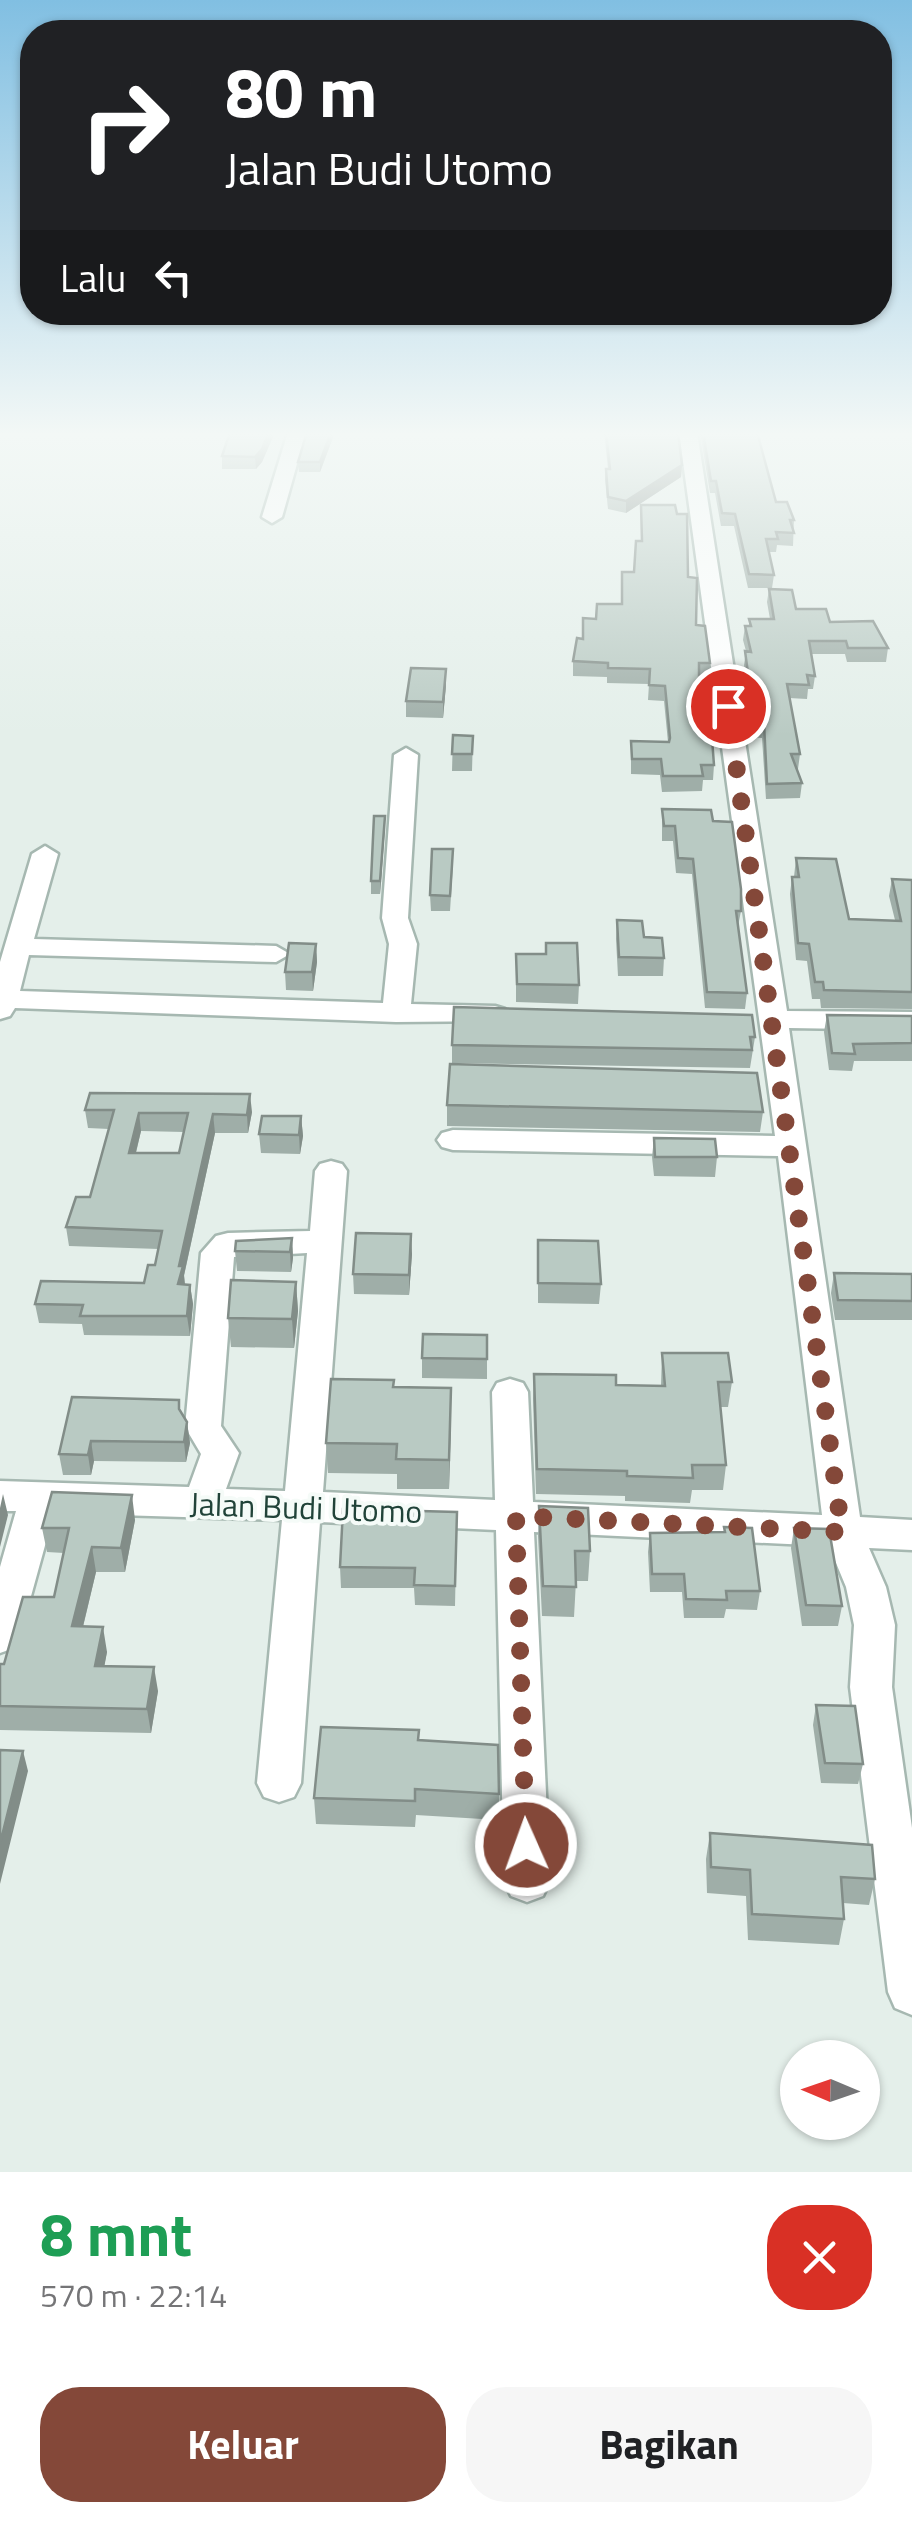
<!DOCTYPE html>
<html lang="id">
<head>
<meta charset="utf-8">
<style>
	body { margin:0; font-family:"Titillium Web",sans-serif; background:#f6f6f6; color:#202124; height:100vh; display:flex; flex-direction:column; font-size:38px; white-space:nowrap }
	* { box-sizing:border-box; margin:0 }
	p { font-size:32px; color:#757577 }
	.icon { flex:none; width:55px; height:55px; fill:none; stroke:currentColor; stroke-width:2; stroke-linecap:round; stroke-linejoin:round }
	.map { position:relative; height:2172px; overflow:hidden }
	.panel { display:flex; flex-direction:column; background:#fff; flex:1 }
	.panel>* { flex:none }
	.top-card { position:absolute; left:20px; top:20px; width:872px; height:305px; border-radius:40px; box-shadow:0 2px 8px #0004; background:#202124; color:#fff; overflow:hidden }
	.needle { width:65px; rotate:272deg }
	.tools { position:absolute; left:780px; top:2040px; display:grid; gap:20px }
	.tools a { display:grid; place-items:center; width:100px; height:100px; border-radius:50%; background:#fff; box-shadow:0 2px 8px #0004; font-size:50px }
	.pin { position:absolute; display:grid; place-items:center; width:85px; height:85px; color:#fff; margin:-42px; border:5px solid #fff; border-radius:50%; box-shadow:0 2px 10px #0007 }
	.me { position:absolute; width:110px; margin:-55px; rotate:358deg; stroke-linejoin:round; filter:drop-shadow(0 0 8px #0008) }
	.turn { display:flex; align-items:center; gap:35px; height:210px; padding:0 40px; font-size:45px }
	.turn .icon { width:130px; height:130px; stroke-width:2.5 }
	.turn b { display:block; font-size:70px; line-height:85px }
	.then { display:flex; align-items:center; height:95px; padding:0 40px; background:#0003; gap:20px; font-size:38px }
	.round { display:grid; place-items:center; flex:none; width:105px; height:105px; border-radius:40px; background:#f6f6f6 }
	.overview { display:flex; align-items:center; justify-content:space-between; height:170px; padding:0 40px }
	h1 { font-size:60px; font-weight:700; line-height:75px; color:#1e9e55 }
	.primary-button { display:flex; gap:20px; margin-top:auto; padding:20px 40px }
	.primary-button a { flex:1; height:115px; border-radius:40px; background:#844839; color:#fff; font-size:40px; font-weight:700; line-height:115px; text-align:center }
	.primary-button a+a { background:#f6f6f6; color:#202124 }
	.map>svg:first-child { display:block }
	.lines { fill:none; stroke-linecap:round; stroke-linejoin:round }
	.minor-casing { stroke:#a6b8b1; stroke-width:5 }
	.minor { fill:#fff; fill-rule:evenodd }
	.wall { fill:#9faea8; fill-rule:evenodd }
	.shaded-wall { fill:#828d88 }
	.building { fill:#b9cac3; stroke:#828d88; stroke-width:2.5; fill-rule:evenodd }
	.route { stroke:#844839; stroke-width:18; stroke-dasharray:0 32.4 }
	.labels { text-anchor:middle; dominant-baseline:central; stroke-width:8; stroke-linejoin:round; paint-order:stroke }
	.near-street-label { font-size:32px; fill:#214339; stroke:#f5fbf8 }
</style>
</head>
<body>
<div class="map">
<svg width="912" height="2172" viewBox="0 0 912 2172">
	<rect width="100%" height="100%" fill="#e4efea"/>
	<g class="lines">
		<defs>
			<path id="minor" d="M288,432H306L282,517L272,523L262,517Z
				M679,432H697L787,1011L912,1012V1030L789,1028L860,1517L912,1520V1550L869,1548L886,1587L895,1625L892,1687L912,1828V2015L895,2008L888,1992L850,1687L854,1625L846,1587L829,1546L534,1532L550,1881L543,1896L527,1902L511,1896L504,1881L496,1530L320,1522L301,1783L294,1797L279,1802L264,1797L257,1783L282,1520L54,1513L20,1636L14,1648L0,1653V1567L16,1511H0V1481L189,1487L201,1454L185,1427L201,1253L216,1236L228,1233L310,1231L315,1171L320,1164L331,1161L342,1164L347,1171L323,1492L495,1500L492,1392L497,1383L510,1379L523,1383L528,1392L533,1502L822,1515L778,1156L453,1150L442,1147L437,1140L442,1133L453,1130L775,1136ZM307,1253L285,1491L226,1489L239,1453L221,1426L234,1257Z
				M406,748L418,755L408,918L417,944L411,1004L495,1006L505,1009L509,1015L505,1021L396,1022L15,1008L10,1016L0,1019V962L32,854L45,846L58,854L34,939L276,946L290,954L276,962L29,955L20,991L383,1003L389,944L382,918L394,755Z"/>
		</defs>
		<use href="#minor" class="minor-casing"/>
		<use href="#minor" class="minor"/>
	</g>
	<path class="wall" d="M230,432H275L262,462L256,469H222V456Z
		M335,432L320,472H299L298,462Z
		M604,432H678L682,465L681,477L626,513L608,509L605,480L606,469H608Z
		M700,432H757L776,502L794,520L793,546L777,545L776,552H769L774,575L772,588H748L734,526H721L715,493H710Z
		M641,505L688,577L696,625L710,663L709,678L699,677V708L714,765L713,780H703L702,791L662,792L660,775L631,774V741L668,742L664,701L648,700L649,684L607,683V677L573,676V661L583,639L596,619L621,604L634,572L641,541Z
		M769,589L796,609L830,622L888,648L886,662H847L845,654H811L815,676L813,689H808L807,699L789,698L800,754L798,769H797L802,783L800,798L766,799L762,738L749,737L746,717L747,703H749L744,665L746,651L743,640L745,626H749V619H770L767,602Z
		M446,685L443,718L406,717V701Z
		M453,735L473,736L472,771H452Z
		M662,809L713,821L741,911L738,926L747,993L745,1009L705,1008L692,874L676,873L673,841H662Z
		M385,816L380,894H371V881Z
		M796,858L849,919L895,920L889,896L892,879L912,880V1009L821,1008L820,999H812L807,961L796,960L790,894L792,877H794Z
		M453,864L450,911H431L430,895Z
		M617,920L644,937L664,958L663,976H618L616,939Z
		M316,944L317,962L313,991L286,990L285,972Z
		M516,954L579,985L578,1004L516,1002Z
		M827,1015L912,1016V1061H854L852,1071L829,1070L824,1032Z
		M755,1037L750,1068L452,1063V1045Z
		M447,1105L763,1112L760,1132L447,1126Z
		M85,1110L252,1112L248,1133H215L184,1276L185,1285H190L193,1304L190,1336L84,1335L82,1324L39,1323L35,1304L144,1283L155,1265L159,1249L69,1246L66,1227L90,1197L109,1129L88,1128ZM141,1131L184,1132L179,1153H136Z
		M301,1116L303,1136L300,1154L261,1153L259,1134Z
		M654,1138L717,1157L715,1177L654,1176L652,1157Z
		M292,1238L293,1258L291,1272L237,1271L235,1251Z
		M538,1240L601,1284L599,1304L538,1303Z
		M412,1254L409,1295L354,1294L353,1274Z
		M834,1273L912,1274V1320H835L831,1293Z
		M296,1282L298,1311L294,1348L231,1347L228,1318Z
		M487,1335V1379L422,1378V1358Z
		M662,1353L732,1382L728,1407H720L726,1465L723,1490H692L690,1503L625,1501V1496L536,1494L533,1399L534,1374L616,1385L661,1386Z
		M394,1387L451,1418L449,1489H397V1474L328,1473L326,1443Z
		M72,1397L181,1411L187,1422L190,1443L186,1462L94,1461L91,1475H63L59,1454Z
		M539,1506L590,1551L588,1581H576L574,1617L542,1616L538,1536Z
		M457,1512L455,1606L415,1605L414,1588H341L340,1567Z
		M135,1520L125,1572H96L83,1627L107,1652L104,1666L158,1691L151,1733L0,1730V1664H4L54,1597L64,1553L47,1552L42,1528Z
		M724,1527L760,1591L757,1610L726,1609L724,1618H684L682,1592H650L648,1552L650,1533L724,1532Z
		M794,1528L842,1606L838,1626H802L791,1548Z
		M816,1705L863,1764L858,1784L821,1783L813,1725Z
		M419,1740L499,1794V1820L416,1815L415,1827L316,1824L314,1798Z
		M710,1833L875,1879L869,1905L843,1903L844,1919L839,1945L748,1940L746,1896L707,1893L706,1859Z"/>
	<path class="shaded-wall" d="M269,432H275L262,462L256,469L255,457Z
		M331,432H335L320,472V462Z
		M682,465L681,477L626,513V501Z
		M446,669V685L443,718V702Z
		M385,816V828L380,894V881Z
		M316,944L317,962L313,991L312,972Z
		M250,1094L252,1112L248,1133L247,1115Z
		M139,1113L141,1131L131,1172L129,1153Z
		M213,1114L215,1133L184,1275L185,1286L178,1284L179,1266Z
		M301,1116L303,1136L300,1154L299,1135Z
		M411,1234L412,1254L409,1295V1275Z
		M292,1238L293,1258L291,1272L290,1252Z
		M296,1282L298,1311L294,1348L292,1319Z
		M190,1285L193,1304L190,1336L187,1316Z
		M451,1388V1418L449,1489V1460Z
		M187,1422L190,1443L186,1462L184,1442Z
		M91,1441L94,1461L91,1475L88,1455Z
		M3,1494L8,1515L0,1547V1508Z
		M132,1495L135,1520L125,1572L121,1548Z
		M92,1547L96,1572L77,1651L72,1626Z
		M103,1627L107,1652L100,1690L95,1666Z
		M154,1667L158,1691L151,1733L147,1709Z
		M23,1751L28,1771L0,1884V1844Z"/>
	<path class="building" d="M230,432H269L262,449L255,457L222,456Z
		M307,432H331L320,462H298Z
		M606,432H678L682,465L626,501L608,497L606,469H610Z
		M703,432H757L776,502H787L794,520H790L794,533L776,532L778,539H766L774,575L749,574L735,514L722,513L716,481H711Z
		M641,505H675L677,514H687L688,577L697,578L696,625L705,626L710,663H699V708H702L704,725H711L714,765H701L703,776H663L661,759H632L631,741L669,742L670,738L665,686L649,685L650,669L608,668V663L573,661L577,638L583,639V618L596,619L597,604H622V572H634L636,541H642Z
		M769,589L792,590L796,609H826L830,622L873,621L888,648H848L846,641H809L815,676L807,675L809,685L787,684L800,754H791L802,783L767,784L764,723H750L747,703H752L745,651L751,652L745,626H751L749,619H774Z
		M411,668L446,669L443,702L406,701Z
		M453,735L473,736L472,754H452Z
		M662,809L711,810L713,821L732,822L741,889V911H736L747,993L707,992L693,859L678,858L675,826H664Z
		M374,816H385L380,881H371Z
		M432,849H453L450,896L430,895Z
		M796,858L836,859L849,919L901,921L892,879L912,880V992L824,990L823,982H815L809,944L798,943L792,877H799Z
		M617,920L642,921L644,937L662,938L664,958L619,957Z
		M289,943L316,944L312,972H285Z
		M546,943H577L579,985L517,984L516,954H546Z
		M454,1007L752,1015L755,1037H750L752,1050L452,1045Z
		M827,1015L912,1016V1043L853,1044L855,1054L832,1053Z
		M450,1064L757,1073L763,1112L447,1105Z
		M90,1093L250,1094L247,1115L213,1114L179,1266H183L178,1284L190,1285L187,1316H80L83,1305L35,1304L41,1281L144,1283L148,1265H155L162,1231L66,1227L76,1197H90L114,1110H85ZM139,1113H188L179,1153H129Z
		M262,1116H301L299,1135L259,1134Z
		M654,1138L715,1139L717,1157H655Z
		M356,1233L411,1234L409,1275L353,1274Z
		M292,1238L290,1252L235,1251L236,1241Z
		M538,1240L598,1241L601,1284L538,1283Z
		M834,1273L912,1274V1301L838,1300Z
		M231,1280L296,1282L292,1319L228,1318Z
		M423,1334L487,1335V1359L422,1358Z
		M662,1353H728L732,1382H718L726,1465H692L693,1478L627,1476V1471L537,1469L534,1374L616,1375V1385L665,1386Z
		M331,1379L394,1380L393,1387L451,1388L449,1460L396,1459L397,1444L326,1443Z
		M72,1397L179,1400V1409L187,1422L184,1442L91,1441L88,1455L59,1454Z
		M52,1492L132,1495L121,1548L92,1547L72,1626L103,1627L95,1666L154,1667L147,1709L0,1706V1664H4L23,1597H54L69,1528H42Z
		M539,1506L588,1508L590,1551H575L576,1587L543,1586Z
		M343,1509L457,1512L455,1586L414,1585L415,1568L340,1567Z
		M724,1527L752,1528L760,1591H726L727,1600L686,1599L684,1574H652L650,1533L725,1532Z
		M794,1528L829,1529L842,1606L806,1605Z
		M816,1705L855,1706L863,1764L825,1763Z
		M321,1727L419,1730L418,1740L498,1745L499,1794L415,1789V1801L314,1798Z
		M0,1750L23,1751L0,1844Z
		M710,1833L872,1845L875,1879L841,1877L844,1919L752,1914L750,1870L711,1867Z"/>
	<linearGradient id="sky" x2="0" y2="1"><stop stop-color="#81bfe2"/><stop offset="0.59" stop-color="#f3f8f6"/><stop offset="1" stop-color="#f3f8f6" stop-opacity="0"/></linearGradient>
	<rect width="912" height="736" fill="url(#sky)"/>
	<g class="lines">
		<path class="route" d="M526,1845L516,1516L842,1532L728,706"/>
	</g>
	<g class="labels">
		<g class="near-street-label">
			<text transform="translate(306 1507) rotate(2)">Jalan Budi Utomo</text>
		</g>
	</g>
</svg>
<div class="tools">
<a><svg class="needle" viewBox="-14 -14 28 28"><path d="M0-13l5 13h-10z" fill="#e53935"/><path d="M0 13l5-13h-10z" fill="#757577"/></svg></a>
</div>
<div class="pin" style="left:728px;top:706px;background:#d93025"><svg class="icon" aria-label="arrive" viewBox="0 0 24 24"><path d="M6 21V4h12l-3 4 3 4H6"/></svg></div>
<svg class="me" style="left:526px;top:1845px" viewBox="-20 -20 40 40"><circle r="17" fill="#844839" stroke="#fff" stroke-width="3"/><path d="M0-11L8 9 0 5-8 9z" fill="#fff"/></svg>
<div class="top-card">
<div class="turn"><svg class="icon" aria-label="right" viewBox="0 0 24 24"><path d="M7 20v-9h11M14 6l5 5-5 5"/></svg><div><b>80 m</b>Jalan Budi Utomo</div></div>
<div class="then">Lalu<svg class="icon" aria-label="left" viewBox="0 0 24 24"><path d="M17 20v-9H6M10 6l-5 5 5 5"/></svg></div>
</div>
</div>
<section class="panel">
<div class="overview"><div><h1>8 mnt</h1><p>570 m · 22:14</p></div><a class="round" style="background:#d93025;color:#fff"><svg class="icon" aria-label="close" viewBox="0 0 24 24"><path d="M6 6l12 12M18 6L6 18"/></svg></a></div>
<div class="primary-button"><a>Keluar</a><a>Bagikan</a></div>
</section>
</body>
</html>
